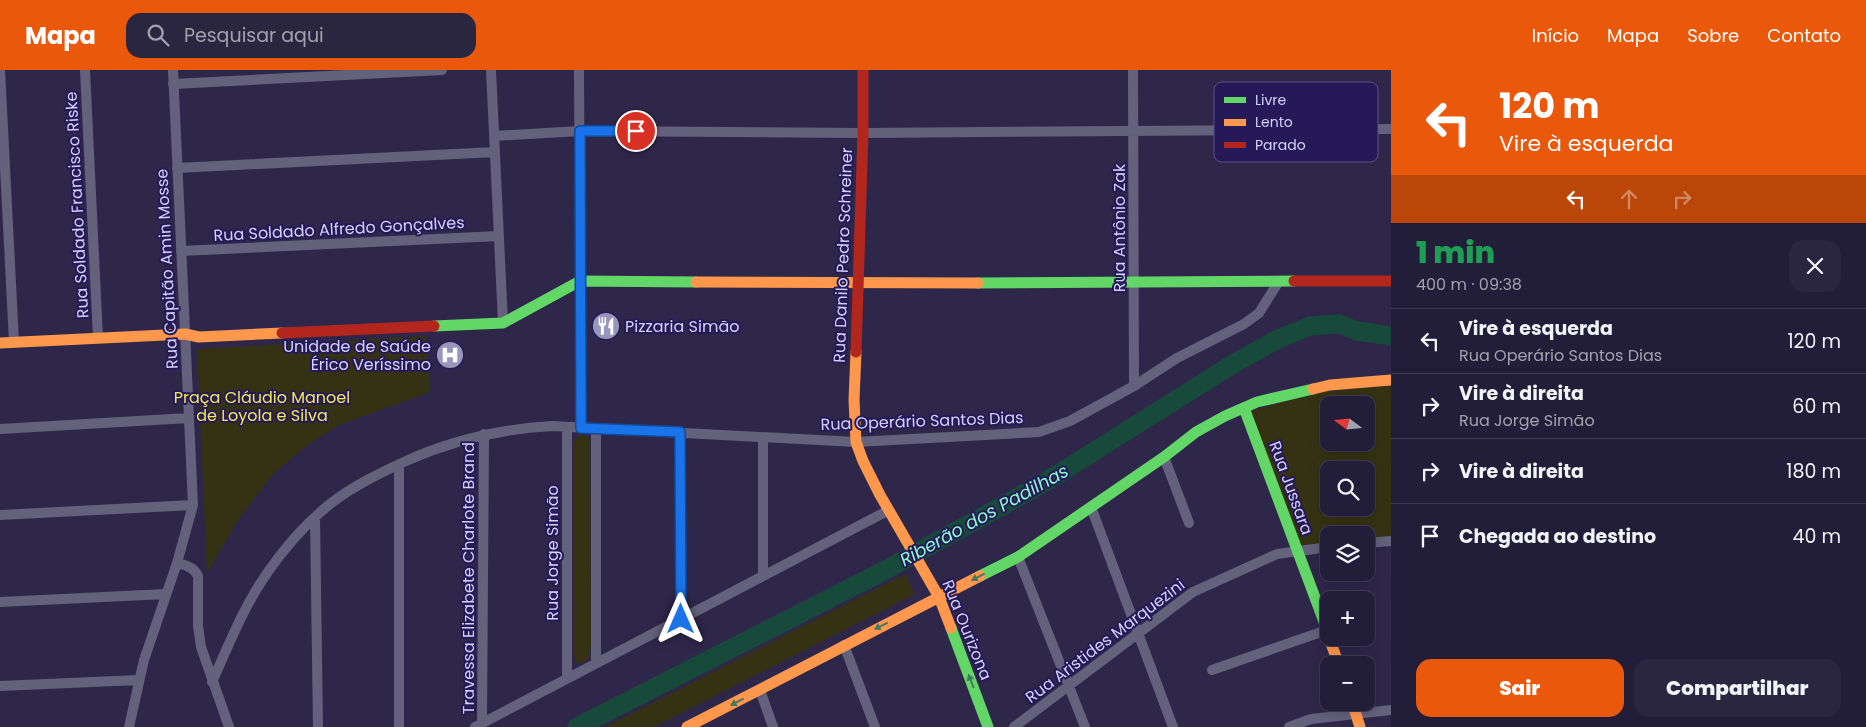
<!DOCTYPE html>
<html lang="pt">
<head>
<meta charset="utf-8">
<style>
	body { margin:0; font-family:Poppins,sans-serif; background:#2a2640; color:#f1f3f6; height:100vh; display:flex; flex-direction:column; font-size:19px; white-space:nowrap }
	* { box-sizing:border-box; margin:0 }
	p { font-size:16px; color:#a2a2ae }
	.icon { flex:none; width:28px; height:28px; fill:none; stroke:currentColor; stroke-width:2; stroke-linecap:round; stroke-linejoin:round }
	.map { position:relative; flex:1; overflow:hidden }
	.sheet { display:flex; flex-direction:column; background:#221d38; width:475px }
	.sheet>* { flex:none }
	.hud { background:#ea580c; color:#fff; overflow:hidden }
	.needle { width:32px; rotate:286deg }
	.tools { position:absolute; left:1320px; top:326px; display:grid; gap:10px }
	.tools a { display:grid; place-items:center; width:55px; height:55px; border-radius:10px; background:#221d38; box-shadow:0 2px 12px #0003,0 0 0 1px #3f3b53; font-size:25px }
	.pin { position:absolute; display:grid; place-items:center; width:42px; height:42px; color:#fff; margin:-21px; border:2px solid #fff; border-radius:50%; box-shadow:0 1px 5px #0007 }
	.me { position:absolute; width:55px; margin:-28px; rotate:0deg; stroke-linejoin:round; filter:drop-shadow(0 0 4px #0008) }
	.turn { display:flex; align-items:center; gap:18px; height:105px; padding:0 25px; font-size:22px }
	.turn .icon { width:65px; height:65px; stroke-width:2.5 }
	.turn b { display:block; font-size:35px; line-height:42px }
	.lanes { display:flex; align-items:center; height:48px; padding:0 25px; background:#0003; justify-content:center; gap:25px; direction:ltr }
	.lanes .off { opacity:.35 }
	.round { display:grid; place-items:center; flex:none; width:52px; height:52px; border-radius:15px; background:#2a2640 }
	.head { display:flex; align-items:center; justify-content:space-between; height:85px; padding:0 25px }
	h1 { font-size:30px; font-weight:800; line-height:38px; color:#1e9e55 }
	.action { display:flex; gap:10px; margin-top:auto; padding:10px 25px }
	.action a { flex:1; height:58px; border-radius:15px; background:#ea580c; color:#fff; font-size:20px; font-weight:800; line-height:58px; text-align:center }
	.action a+a { background:#2a2640; color:#f1f3f6 }
	ul { padding:0; list-style:none }
	li { display:flex; align-items:center; gap:15px; height:65px; padding:0 25px; border-top:1px solid #3f3b53 }
	li div { flex:1 }
	li b { display:block; font-size:19px }
	li em { font-style:normal }
	header { display:flex; align-items:center; gap:30px; box-sizing:border-box; height:70px; padding:0 25px; background:#ea580c; color:#fff }
	header strong { font-size:24px }
	nav { display:flex; gap:28px; margin-inline-start:auto; font-size:18px }
	.search { width:350px; height:45px; background:#2a2640; display:flex; align-items:center; gap:12px; box-sizing:border-box; padding:0 18px; border-radius:15px; color:#a2a2ae; font-size:19px }
	main { display:flex; flex:1; min-height:0 }
	.map>svg:first-child { display:block }
	.green { fill:#353214; fill-rule:evenodd }
	.lines { fill:none; stroke-linecap:round; stroke-linejoin:round }
	.river { stroke:#184a3b; stroke-width:19 }
	.street { stroke:#64617c; stroke-width:10 }
	.fast { stroke:#63d668; stroke-width:11 }
	.slow { stroke:#ff974d; stroke-width:11 }
	.jam { stroke:#b3261e; stroke-width:11 }
	.oneway { fill:#447860 }
	.route-casing { stroke:#114b97; stroke-width:12 }
	.route { stroke:#1a73e8; stroke-width:9 }
	.labels { text-anchor:middle; dominant-baseline:central; stroke-width:4; stroke-linejoin:round; paint-order:stroke }
	.street-label { font-size:16px; fill:#d3d2f9; stroke:#261958 }
	.poi-label { font-size:16px; fill:#d3d2f9; stroke:#261958; text-anchor:start }
	.park-label { font-size:16px; fill:#f0e75b; stroke:#261958 }
	.water-label { font-size:18px; font-style:italic; fill:#8cf8cd; stroke:#261958 }
	.key { fill:#261958; stroke:#5a5088; stroke-width:1 }
	.key-label { font-size:14px; fill:#d3d2f9 }
</style>
</head>
<body>
<header>
<strong>Mapa</strong>
<div class="search"><svg class="icon" aria-label="search" viewBox="0 0 24 24"><circle cx="10" cy="10" r="6"/><path d="M15 15l6 6"/></svg>Pesquisar aqui</div>
<nav><a>Início</a><a>Mapa</a><a>Sobre</a><a>Contato</a></nav>
</header>
<main>
<div class="map">
<svg width="1391" height="657" viewBox="0 0 1391 657">
	<rect width="100%" height="100%" fill="#2e274a"/>
	<path class="green" d="M426,266L430,322L339,355L309,374L274,403L240,447L207,503L197,279Z
		M1391,315V468L1366,470V465H1329V473L1300,476L1250,341L1321,322ZM1329,335H1366V372H1329ZM1329,400H1366V438H1329Z
		M583,365L589,368L590,372L591,577L588,590L581,594L577,593L573,584V376C575,369 577,366 583,365Z
		M905,504L915,524L654,657H605Z"/>
	<g class="lines">
		<path class="river" d="M577,657L880,503L1042,414L1233,294L1278,269L1310,256L1339,254L1357,261L1391,266"/>
		<path class="street" d="M0,0L14,272
			M85,0L98,268
			M491,0L503,253
			M579,0L581,358
			M1133,0L1134,316
			M173,14L442,0
			M494,66L580,61L863,63L1391,59
			M177,98L495,82
			M181,181L499,166
			M567,357V608
			M596,358V593
			M0,359L189,348
			M680,362L681,549
			M1164,387L1189,453
			M1091,437L1173,657
			M0,445L193,435
			M315,447L318,657
			M1366,473L1391,471
			M1018,487L1085,657
			M177,493C185,495 194,497 198,506V556L201,577L229,657
			M763,506V367
			M0,532L166,524
			M844,575L875,657
			M1212,600L1327,560
			M212,612C222,590 231,568 242,546C262,505 294,463 330,434C353,416 380,403 406,391C453,370 500,359 552,356L856,372L1039,362L1070,351L1134,316L1177,288L1244,254L1259,243L1279,211
			M0,616L139,610
			M760,620L773,657
			M482,653L484,364
			M129,657L144,590L177,493L193,435L173,0
			M399,657V394
			M475,657L889,440
			M1014,657L1193,522L1277,484L1329,477
			M1289,657L1311,649L1391,640"/>
		<path class="fast" d="M978,213L1294,211
			M434,256L503,253L580,211L696,212
			M1244,338L1329,565
			M980,506L1018,487L1164,387L1196,362L1225,346L1257,332L1313,319
			M951,558L988,657"/>
		<path class="slow" d="M696,212L978,213
			M0,273L185,264L199,267L282,263
			M856,282L854,330L856,372L863,391L880,425L939,527L951,558
			M1313,319L1330,315L1391,310
			M1329,568L1339,595
			M1352,632L1360,657
			M687,657L980,506"/>
		<path class="jam" d="M1294,211H1391
			M282,263L434,256
			M856,282L863,63V0"/>
	</g>
	<defs><path id="oneway-solid" d="M-6-.8H1V-3.2L6.5 0L1 3.2V.8H-6Z" transform="scale(1.25)"/></defs>
	<g class="oneway">
		<use href="#oneway-solid" transform="translate(978 507) rotate(153)"/>
		<use href="#oneway-solid" transform="translate(881 556) rotate(154)"/>
		<use href="#oneway-solid" transform="translate(971 611) rotate(-111)"/>
		<use href="#oneway-solid" transform="translate(737 632) rotate(153)"/>
	</g>
	<g class="lines">
		<defs>
			<path id="route" d="M636,61H580L581,358L680,362L681,549"/>
		</defs>
		<use href="#route" class="route-casing"/>
		<use href="#route" class="route"/>
	</g>
	<defs>
		<symbol id="restaurant-disc" viewBox="-11 -11 22 22"><circle r="9.5" fill="#9996bc" stroke="#261958"/><path d="M-5-6h1v4h1v-4h1v4h1v-4h1v5L-1.5 .5V6h-2V.5L-5-1ZM5-6V6H3V1.5H1.5Q1.5-4 5-6Z" fill="#fff"/></symbol>
		<symbol id="hospital-disc" viewBox="-11 -11 22 22"><circle r="9.5" fill="#9996bc" stroke="#261958"/><path d="M-5-5h3v3.5h4V-5h3V5h-3V1.5h-4V5h-3Z" fill="#fff"/></symbol>
	</defs>
	<g fill-rule="evenodd">
		<use href="#restaurant-disc" x="590" y="240" width="32" height="32"/>
		<use href="#hospital-disc" x="434" y="269" width="32" height="32"/>
	</g>
	<g class="labels">
		<g class="street-label">
			<text transform="translate(77 135) rotate(-93)">Rua Soldado Francisco Riske</text>
			<text transform="translate(1119 158) rotate(-90)">Rua Antônio Zak</text>
			<text transform="translate(339 159) rotate(-3)">Rua Soldado Alfredo Gonçalves</text>
			<text transform="translate(843 185) rotate(-88)">Rua Danilo Pedro Schreiner</text>
			<text transform="translate(167 199) rotate(-93)">Rua Capitão Amin Mosse</text>
			<text transform="translate(922 351) rotate(-2)">Rua Operário Santos Dias</text>
			<text transform="translate(1291 418) rotate(70)">Rua Jussara</text>
			<text transform="translate(552 483) rotate(-90)">Rua Jorge Simão</text>
			<text transform="translate(468 508) rotate(-90)">Travessa Elizabete Charlote Brand</text>
			<text transform="translate(967 560) rotate(68)">Rua Ourizona</text>
			<text transform="translate(1105 571) rotate(-37)">Rua Aristides Marquezini</text>
		</g>
		<g class="poi-label">
			<text x="625" y="256">Pizzaria Simão</text>
			<text x="431" y="276" text-anchor="end">Unidade de Saúde<tspan x="431" dy="18">Érico Veríssimo</tspan></text>
		</g>
		<g class="park-label">
			<text x="262" y="327">Praça Cláudio Manoel<tspan x="262" dy="18">de Loyola e Silva</tspan></text>
		</g>
		<g class="water-label">
			<text transform="translate(984 445) rotate(-29)">Riberão dos Padilhas</text>
		</g>
	</g>
	<rect x="1214" y="12" width="164" height="80" rx="8" class="key"/>
	<rect x="1224" y="27" width="22" height="6" fill="#63d668"/>
	<rect x="1224" y="49" width="22" height="7" fill="#ff974d"/>
	<rect x="1224" y="72" width="22" height="6" fill="#b3261e"/>
	<g class="key-label">
		<text x="1255" y="35">Livre</text>
		<text x="1255" y="57">Lento</text>
		<text x="1255" y="80">Parado</text>
	</g>
</svg>
<div class="tools">
<a><svg class="needle" viewBox="-14 -14 28 28"><path d="M0-13l5 13h-10z" fill="#e53935"/><path d="M0 13l5-13h-10z" fill="#a2a2ae"/></svg></a>
<a><svg class="icon" aria-label="search" viewBox="0 0 24 24"><circle cx="10" cy="10" r="6"/><path d="M15 15l6 6"/></svg></a>
<a><svg class="icon" aria-label="layers" viewBox="0 0 24 24"><path d="M12 4l9 5-9 5-9-5zM3 14l9 5 9-5"/></svg></a>
<a>+</a>
<a>−</a>
</div>
<div class="pin" style="left:636px;top:61px;background:#d93025"><svg class="icon" aria-label="arrive" viewBox="0 0 24 24"><path d="M6 21V4h12l-3 4 3 4H6"/></svg></div>
<svg class="me" style="left:681px;top:549px" viewBox="-20 -20 40 40"><path d="M0-17L14 15 0 8-14 15z" fill="#1a73e8" stroke="#fff" stroke-width="4"/></svg>
</div>
<section class="sheet">
<div class="hud">
<div class="turn"><svg class="icon" aria-label="left" viewBox="0 0 24 24"><path d="M17 20v-9H6M10 6l-5 5 5 5"/></svg><div><b>120 m</b>Vire à esquerda</div></div>
<div class="lanes"><svg class="icon" aria-label="left" viewBox="0 0 24 24"><path d="M17 20v-9H6M10 6l-5 5 5 5"/></svg><svg class="icon off" aria-label="ahead" viewBox="0 0 24 24"><path d="M12 20V5M6 11l6-6 6 6"/></svg><svg class="icon off" aria-label="right" viewBox="0 0 24 24"><path d="M7 20v-9h11M14 6l5 5-5 5"/></svg></div>
</div>
<div class="head"><div><h1>1 min</h1><p>400 m · 09:38</p></div><a class="round"><svg class="icon" aria-label="close" viewBox="0 0 24 24"><path d="M6 6l12 12M18 6L6 18"/></svg></a></div>
<ul>
<li><svg class="icon" aria-label="left" viewBox="0 0 24 24"><path d="M17 20v-9H6M10 6l-5 5 5 5"/></svg><div><b>Vire à esquerda</b><p>Rua Operário Santos Dias</p></div><em>120 m</em></li>
<li><svg class="icon" aria-label="right" viewBox="0 0 24 24"><path d="M7 20v-9h11M14 6l5 5-5 5"/></svg><div><b>Vire à direita</b><p>Rua Jorge Simão</p></div><em>60 m</em></li>
<li><svg class="icon" aria-label="right" viewBox="0 0 24 24"><path d="M7 20v-9h11M14 6l5 5-5 5"/></svg><div><b>Vire à direita</b></div><em>180 m</em></li>
<li><svg class="icon" aria-label="arrive" viewBox="0 0 24 24"><path d="M6 21V4h12l-3 4 3 4H6"/></svg><div><b>Chegada ao destino</b></div><em>40 m</em></li>
</ul>
<div class="action"><a>Sair</a><a>Compartilhar</a></div>
</section>
</main>
</body>
</html>
